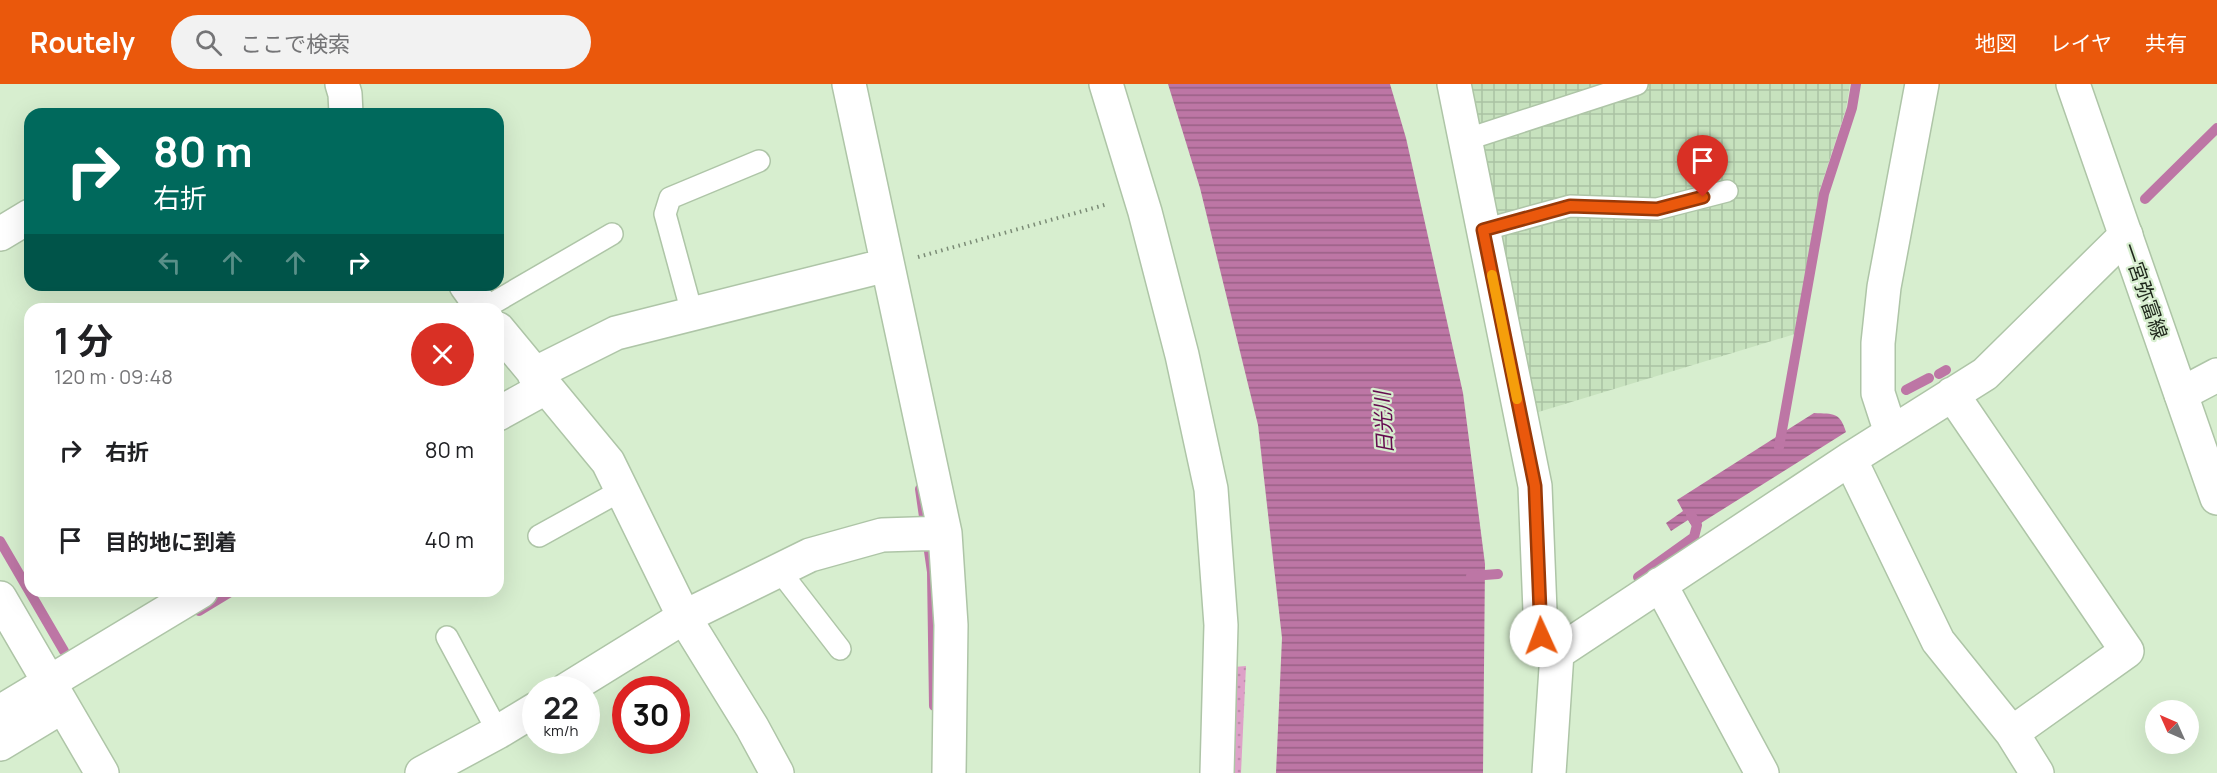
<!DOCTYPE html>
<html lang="ja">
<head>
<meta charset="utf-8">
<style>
	body { margin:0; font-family:Manrope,"Noto Sans JP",sans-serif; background:#f2f2f2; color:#202124; height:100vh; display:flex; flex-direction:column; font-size:22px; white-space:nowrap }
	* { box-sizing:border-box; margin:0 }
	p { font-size:20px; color:#757577 }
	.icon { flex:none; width:33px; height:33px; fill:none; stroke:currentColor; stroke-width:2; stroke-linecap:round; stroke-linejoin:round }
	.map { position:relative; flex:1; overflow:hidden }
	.side { position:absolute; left:24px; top:219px; width:480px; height:294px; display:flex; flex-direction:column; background:#fff; border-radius:18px; box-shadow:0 6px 24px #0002 }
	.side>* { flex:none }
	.guide { position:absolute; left:24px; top:24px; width:480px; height:183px; border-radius:18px; box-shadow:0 6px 24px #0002; background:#00695c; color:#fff; overflow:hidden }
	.needle { width:39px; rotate:315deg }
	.fabs { position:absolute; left:2145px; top:616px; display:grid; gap:12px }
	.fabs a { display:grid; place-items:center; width:54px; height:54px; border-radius:50%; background:#fff; box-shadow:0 6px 24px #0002; font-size:30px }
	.speed { position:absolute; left:522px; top:592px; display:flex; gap:12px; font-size:30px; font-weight:700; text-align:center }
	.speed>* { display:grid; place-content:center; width:78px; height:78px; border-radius:50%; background:#fff; box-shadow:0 6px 24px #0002; line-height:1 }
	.speed small { font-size:15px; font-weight:400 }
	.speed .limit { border:9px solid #d22; background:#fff; color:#111 }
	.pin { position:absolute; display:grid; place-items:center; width:51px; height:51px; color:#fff; margin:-62px -26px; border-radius:50% 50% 50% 0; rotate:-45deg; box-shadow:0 0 6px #0007 }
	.pin .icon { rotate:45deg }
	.me { position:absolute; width:66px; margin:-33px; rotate:358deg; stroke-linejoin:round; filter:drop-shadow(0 0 4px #0008) }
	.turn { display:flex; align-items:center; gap:21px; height:126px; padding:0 30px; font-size:27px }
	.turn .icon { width:78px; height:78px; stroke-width:2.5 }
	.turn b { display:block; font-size:42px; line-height:51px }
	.lanes { display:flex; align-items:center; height:57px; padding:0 30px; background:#0003; justify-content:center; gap:30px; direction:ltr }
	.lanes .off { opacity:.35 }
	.round { display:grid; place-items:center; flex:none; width:63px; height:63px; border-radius:32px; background:#f2f2f2 }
	.summary { display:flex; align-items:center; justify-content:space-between; height:102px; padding:0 30px }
	h1 { font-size:36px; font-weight:700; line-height:45px }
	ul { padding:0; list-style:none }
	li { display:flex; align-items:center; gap:18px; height:90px; padding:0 30px }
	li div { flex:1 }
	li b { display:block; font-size:22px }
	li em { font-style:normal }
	header { display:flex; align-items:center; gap:36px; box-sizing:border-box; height:84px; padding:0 30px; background:#ea580c; color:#fff }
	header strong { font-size:28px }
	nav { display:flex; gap:33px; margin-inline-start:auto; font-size:21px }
	.search { width:420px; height:54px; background:#f2f2f2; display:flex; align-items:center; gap:15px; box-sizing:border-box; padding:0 21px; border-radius:33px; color:#757577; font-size:22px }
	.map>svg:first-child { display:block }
	.industrial { fill:url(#industrial-grid) }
	.grass { fill:url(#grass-dots) }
	.water { fill:url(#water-rules) }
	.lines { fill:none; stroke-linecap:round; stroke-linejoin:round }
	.stream { stroke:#bd76a5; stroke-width:10 }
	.lane-casing { stroke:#aec5a7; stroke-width:24 }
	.street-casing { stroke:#aec5a7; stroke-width:36 }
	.secondary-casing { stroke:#aec5a7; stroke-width:36 }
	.path { stroke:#7b8b76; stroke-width:4; stroke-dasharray:1.5 4.5; stroke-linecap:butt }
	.lane { stroke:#fff; stroke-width:21 }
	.street { stroke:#fff; stroke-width:33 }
	.secondary { stroke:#fff; stroke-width:33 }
	.route-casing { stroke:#983908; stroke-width:15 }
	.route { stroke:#ea580c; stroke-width:10 }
	.slow { stroke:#f59e0b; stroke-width:10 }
	.labels { text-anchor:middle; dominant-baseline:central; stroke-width:4.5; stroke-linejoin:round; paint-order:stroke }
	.street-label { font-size:20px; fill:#1e261b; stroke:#d7eecf }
	.water-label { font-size:21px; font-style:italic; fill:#640b4f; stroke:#d7eecf }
</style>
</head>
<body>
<header>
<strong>Routely</strong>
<div class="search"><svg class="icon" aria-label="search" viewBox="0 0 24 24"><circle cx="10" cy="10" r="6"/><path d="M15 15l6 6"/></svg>ここで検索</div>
<nav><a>地図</a><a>レイヤ</a><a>共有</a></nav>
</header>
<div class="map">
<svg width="2217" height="689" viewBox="0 0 2217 689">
	<defs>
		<pattern id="industrial-grid" width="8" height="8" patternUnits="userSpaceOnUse" patternTransform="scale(1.5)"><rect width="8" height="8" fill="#c7e2be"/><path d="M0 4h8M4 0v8" fill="none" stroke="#aac2a3"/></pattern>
		<pattern id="grass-dots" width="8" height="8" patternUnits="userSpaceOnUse" patternTransform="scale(1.5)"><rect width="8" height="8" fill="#dea1c8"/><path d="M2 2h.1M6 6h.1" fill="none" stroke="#be8aab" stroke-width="1.8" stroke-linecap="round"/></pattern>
		<pattern id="water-rules" width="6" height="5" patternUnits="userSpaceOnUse" patternTransform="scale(1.5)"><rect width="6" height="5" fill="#bd76a5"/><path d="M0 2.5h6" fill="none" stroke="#996186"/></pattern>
	</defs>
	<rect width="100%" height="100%" fill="#d7eecf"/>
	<path class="industrial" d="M1463,0H1850L1846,25L1821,102L1795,250L1532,330Z"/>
	<path class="grass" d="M1246,582L1241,689H1228L1234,583Z"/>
	<path class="water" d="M1168,0H1390L1406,54L1463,309L1485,480L1483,689H1276L1282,554L1258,341L1200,104Z
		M1814,329C1834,330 1840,328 1846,348L1693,444L1688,436L1671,447L1666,439L1683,427L1677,416Z"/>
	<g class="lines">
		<path class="stream" d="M2145,115L2217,44
			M1939,290L1946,286
			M1906,306L1929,294
			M1779,363L1824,110L1852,24L1856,0
			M920,405L932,488L934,622
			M0,457L64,567
			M1471,492L1498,490
			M1638,493L1694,453L1697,441L1691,431
			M199,527L232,507"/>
		<defs>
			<path id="lane" d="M1465,56L1637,0
				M1483,146L1570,122L1657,125L1727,107
				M483,225L612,150
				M692,229L665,130L670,114L759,77
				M539,452L622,406
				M779,486L840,565
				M447,553L498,648"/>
			<path id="street" d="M342,0L345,10L346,30
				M849,0L945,449L951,541L949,689
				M1106,0L1145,128L1182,271L1211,405L1221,541L1217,689
				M1454,0L1535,402L1541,552L1557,569
				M0,150L30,132
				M466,201L483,225
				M498,245L608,378L684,533L752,643L777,689
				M534,290L616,249L883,182
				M1952,310L2127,567L2012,649
				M2181,310L2217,291
				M498,330L545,304
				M1891,349L1878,309V259L1884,203L1922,0
				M1850,375L1938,557L2012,649L2037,689
				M1660,500L1762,689
				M0,514L102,689
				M566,606L684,533L810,471L882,451L945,449
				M0,628L201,507
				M0,660L63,622
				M422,689L498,648L536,625
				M1549,689L1557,569L1850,375L1985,290L2126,151"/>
			<path id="secondary" d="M2073,0L2217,414"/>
		</defs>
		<use href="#lane" class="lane-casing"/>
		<use href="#street" class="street-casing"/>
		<use href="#secondary" class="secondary-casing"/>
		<path class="path" d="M918,173L1108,120"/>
		<use href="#lane" class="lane"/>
		<use href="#street" class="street"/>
		<use href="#secondary" class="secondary"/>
	</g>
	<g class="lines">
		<defs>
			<path id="route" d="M1541,552L1535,402L1483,146L1570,122L1657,125L1703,113"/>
		</defs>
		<use href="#route" class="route-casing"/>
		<use href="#route" class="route"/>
		<path class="slow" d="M1492,191L1517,315"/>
	</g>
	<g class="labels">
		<g class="street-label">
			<text transform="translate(2145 207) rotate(71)">一宮弥富線</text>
		</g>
		<g class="water-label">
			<text transform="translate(1383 339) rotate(-93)">日光川</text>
		</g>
	</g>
</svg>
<div class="fabs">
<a><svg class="needle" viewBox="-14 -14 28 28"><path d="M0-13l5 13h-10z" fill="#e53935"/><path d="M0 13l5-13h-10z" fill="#757577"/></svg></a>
</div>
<div class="speed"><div>22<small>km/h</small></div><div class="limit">30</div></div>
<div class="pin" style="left:1703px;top:113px;background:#d93025"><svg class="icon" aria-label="arrive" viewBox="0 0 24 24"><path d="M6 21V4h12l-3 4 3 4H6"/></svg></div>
<svg class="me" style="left:1541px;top:552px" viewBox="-20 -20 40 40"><circle r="19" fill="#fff"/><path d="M0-13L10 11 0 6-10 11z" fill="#ea580c"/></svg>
<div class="guide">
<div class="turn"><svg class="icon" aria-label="right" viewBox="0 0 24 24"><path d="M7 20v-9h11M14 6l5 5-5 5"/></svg><div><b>80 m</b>右折</div></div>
<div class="lanes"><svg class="icon off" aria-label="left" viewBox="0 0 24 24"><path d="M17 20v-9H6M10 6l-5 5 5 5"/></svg><svg class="icon off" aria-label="ahead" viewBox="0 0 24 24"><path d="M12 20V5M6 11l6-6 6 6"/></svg><svg class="icon off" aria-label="ahead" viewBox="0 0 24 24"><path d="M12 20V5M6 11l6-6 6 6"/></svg><svg class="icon" aria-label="right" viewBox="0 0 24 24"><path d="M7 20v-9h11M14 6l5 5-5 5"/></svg></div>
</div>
<section class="side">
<div class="summary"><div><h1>1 分</h1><p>120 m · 09:48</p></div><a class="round" style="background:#d93025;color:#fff"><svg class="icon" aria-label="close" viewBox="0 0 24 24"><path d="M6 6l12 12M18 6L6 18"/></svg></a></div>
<ul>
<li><svg class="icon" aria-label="right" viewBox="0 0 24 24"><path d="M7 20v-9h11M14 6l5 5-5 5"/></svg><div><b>右折</b></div><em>80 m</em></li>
<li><svg class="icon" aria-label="arrive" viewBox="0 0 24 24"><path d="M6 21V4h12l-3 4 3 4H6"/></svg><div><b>目的地に到着</b></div><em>40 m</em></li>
</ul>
</section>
</div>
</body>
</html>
